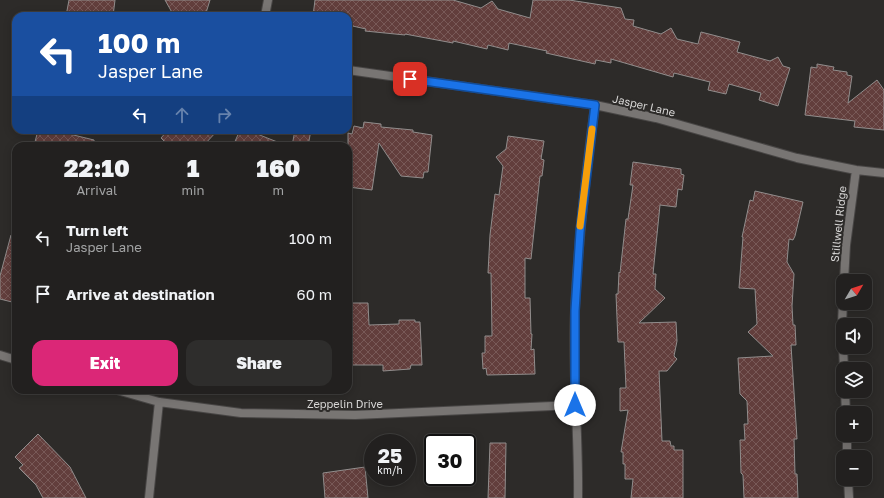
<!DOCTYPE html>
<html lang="en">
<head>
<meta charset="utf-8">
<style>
	body { margin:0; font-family:"Golos Text",sans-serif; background:#2e2d2c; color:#f1f3f6; height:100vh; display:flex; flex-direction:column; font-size:15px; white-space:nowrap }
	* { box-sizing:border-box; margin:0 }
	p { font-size:13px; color:#a2a3a4 }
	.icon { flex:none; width:22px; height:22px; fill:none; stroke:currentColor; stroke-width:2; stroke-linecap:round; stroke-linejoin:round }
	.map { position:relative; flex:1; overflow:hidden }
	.drawer { position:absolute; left:12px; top:142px; width:340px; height:252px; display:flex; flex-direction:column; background:#22201f; border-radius:12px; box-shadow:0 2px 10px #0003,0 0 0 1px #3f3e3d }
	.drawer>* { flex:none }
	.top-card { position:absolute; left:12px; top:12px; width:340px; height:122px; border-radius:12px; box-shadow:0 2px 10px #0003,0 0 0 1px #3f3e3d; background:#1a4fa0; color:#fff; overflow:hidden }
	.needle { width:26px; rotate:51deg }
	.buttons { position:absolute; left:836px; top:274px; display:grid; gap:8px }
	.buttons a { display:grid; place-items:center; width:36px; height:36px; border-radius:8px; background:#22201f; box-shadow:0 2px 10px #0003,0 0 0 1px #3f3e3d; font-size:20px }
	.speed { position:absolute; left:364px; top:434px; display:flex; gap:8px; font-size:20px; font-weight:700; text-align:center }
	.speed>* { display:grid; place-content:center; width:52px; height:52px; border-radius:50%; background:#22201f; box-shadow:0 2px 10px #0003,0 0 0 1px #3f3e3d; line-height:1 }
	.speed small { font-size:10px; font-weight:400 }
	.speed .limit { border:2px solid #111; border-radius:6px; background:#fff; color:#111 }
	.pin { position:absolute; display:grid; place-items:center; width:34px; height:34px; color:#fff; margin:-17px; border-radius:8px; box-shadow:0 2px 6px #0006 }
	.me { position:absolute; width:44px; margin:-22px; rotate:0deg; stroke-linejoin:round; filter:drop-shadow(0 0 3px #0008) }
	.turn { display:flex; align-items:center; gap:14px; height:84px; padding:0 20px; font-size:18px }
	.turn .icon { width:52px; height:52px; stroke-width:2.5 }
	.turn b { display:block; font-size:28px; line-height:34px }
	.lanes { display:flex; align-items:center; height:38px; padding:0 20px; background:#0003; justify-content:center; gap:20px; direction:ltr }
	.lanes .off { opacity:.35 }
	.eta { display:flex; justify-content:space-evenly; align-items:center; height:68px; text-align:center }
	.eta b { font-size:24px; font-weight:800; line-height:28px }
	.primary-button { display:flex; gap:8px; margin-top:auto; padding:8px 20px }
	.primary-button a { flex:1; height:46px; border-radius:12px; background:#db2777; color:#fff; font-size:16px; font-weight:800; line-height:46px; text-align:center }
	.primary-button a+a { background:#2e2d2c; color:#f1f3f6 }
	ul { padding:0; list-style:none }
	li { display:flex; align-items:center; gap:12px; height:56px; padding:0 20px }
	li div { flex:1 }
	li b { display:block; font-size:15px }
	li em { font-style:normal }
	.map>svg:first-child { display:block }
	.building { fill:url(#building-cross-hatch); stroke:#918d8c }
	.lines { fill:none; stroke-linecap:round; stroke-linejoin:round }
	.minor-casing { stroke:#484645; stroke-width:10 }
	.minor { stroke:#787573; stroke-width:8 }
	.route-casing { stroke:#114b97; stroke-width:10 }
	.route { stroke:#1a73e8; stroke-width:7 }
	.slow { stroke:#f59e0b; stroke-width:7 }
	.labels { text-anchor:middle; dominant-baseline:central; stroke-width:4; stroke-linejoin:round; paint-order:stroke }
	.street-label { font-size:11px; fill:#d7d6d5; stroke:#2d2b29 }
</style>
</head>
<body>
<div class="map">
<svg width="884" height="498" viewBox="0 0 884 498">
	<defs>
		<pattern id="building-cross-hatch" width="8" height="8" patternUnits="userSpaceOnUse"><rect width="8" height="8" fill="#623e3c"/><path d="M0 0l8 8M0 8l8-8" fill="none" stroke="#785957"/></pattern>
	</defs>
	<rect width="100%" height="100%" fill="#2d2b29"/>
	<path class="building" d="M69,0H115L113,16H66Z
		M165,0H210L205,16H174Z
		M315,0H453L481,8L492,1L498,9L530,18L533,0H569L621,8L625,19L634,20L633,26L661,34L671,28L677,39L698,44L701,32L740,42L737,52L770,61L778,57L783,66L790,68L778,106L759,100L761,93L729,84L726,94L708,90L710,82L674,73L673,77L611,59V63L596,60L595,64L546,53L547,51L509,43L508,50L488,45L487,49L453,41V43L405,34V35L365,31L366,29L348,25V16H313Z
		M817,64L834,67L833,70L847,72V75L852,76L848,103L877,80L884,90V130L854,127L855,121L805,115L811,67L817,68Z
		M364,122L381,124V127L413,130V132L432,135L428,172H424L423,178L401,176L379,143L372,190L348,187V133L352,134L354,126L363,128Z
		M38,130H53L94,140V146H34Z
		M168,130H218L203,146H169L161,138Z
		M240,130H247L285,145V146H233Z
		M295,130H311L308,146H292Z
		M508,136L544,141L541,159L544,160L542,176H540L531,259L525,258V298H530L531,334H532L531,350L534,349L535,374L487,375L486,368L483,369L482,353H485V336H492L491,273H488L490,235L495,194L499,195L503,166L496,157L506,149Z
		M633,162L681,169V174L684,175L682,190L678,189L676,207L660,205L653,274H656L655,289L665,298L639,323L676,322L677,341L674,356L677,359L667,371H659L662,441H670L671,446H674V450H683V498H631L633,479H625V464H623V452H621L628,410L620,411V388H626L624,342H618L616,294H618L619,272L620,273L626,219H628L633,185H630Z
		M755,191L803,202L795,236L793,240L789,239L787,262L794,274L792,306L793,325H795L796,345H791L797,439H794L795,474H797L798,498H744L743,475L741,473L740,440H745L744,424H748L747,401L740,394L738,358L773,356L748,332L757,324L755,289L739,288L743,237H742L750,200L753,201Z
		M11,235L16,236V303L0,299V276Z
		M348,303H368L369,325L399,324V320H415V322H420L422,365H411L410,369L383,371V365H348Z
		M38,434L70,467L86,498H43L36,485L19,468L23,465L15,457Z
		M490,443H506L505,498H488Z
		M365,467L368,498H325L323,473Z"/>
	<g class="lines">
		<defs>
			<path id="minor" d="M265,16L268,0
				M348,70L595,105L656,118L797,158L856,170L884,173
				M844,281L846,245L856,170
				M843,301L842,325L844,369
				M0,355L16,360
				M117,390L159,402L241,413L355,415L575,405
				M845,391L846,413
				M847,435V457
				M848,479L849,498
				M149,498L159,402
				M578,498C579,435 572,373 575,310C578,241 586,173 595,105"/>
		</defs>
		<use href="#minor" class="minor-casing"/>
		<use href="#minor" class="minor"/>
	</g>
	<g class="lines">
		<defs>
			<path id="route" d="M410,79L595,105L580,232L575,311V405"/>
		</defs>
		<use href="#route" class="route-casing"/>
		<use href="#route" class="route"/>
		<path class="slow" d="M580,226L592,129"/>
	</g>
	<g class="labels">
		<g class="street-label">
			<text transform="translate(644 105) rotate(13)">Jasper Lane</text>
			<text transform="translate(838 224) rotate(-84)">Stillwell Ridge</text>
			<text x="345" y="403">Zeppelin Drive</text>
		</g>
	</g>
</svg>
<div class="buttons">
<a><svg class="needle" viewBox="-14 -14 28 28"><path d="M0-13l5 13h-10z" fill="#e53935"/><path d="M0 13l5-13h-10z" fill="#a2a3a4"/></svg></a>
<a><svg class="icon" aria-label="sound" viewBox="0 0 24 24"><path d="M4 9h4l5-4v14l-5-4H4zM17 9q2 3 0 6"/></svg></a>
<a><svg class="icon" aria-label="layers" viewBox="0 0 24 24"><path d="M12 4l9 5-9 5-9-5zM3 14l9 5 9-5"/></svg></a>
<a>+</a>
<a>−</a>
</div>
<div class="speed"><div>25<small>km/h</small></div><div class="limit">30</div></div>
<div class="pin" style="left:410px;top:79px;background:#d93025"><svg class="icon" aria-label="arrive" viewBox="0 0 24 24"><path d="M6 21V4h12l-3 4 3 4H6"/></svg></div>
<svg class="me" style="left:575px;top:405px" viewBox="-20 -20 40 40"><circle r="19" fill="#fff"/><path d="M0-13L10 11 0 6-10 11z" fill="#1a73e8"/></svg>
<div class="top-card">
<div class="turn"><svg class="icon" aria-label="left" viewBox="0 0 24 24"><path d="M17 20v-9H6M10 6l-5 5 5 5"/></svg><div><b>100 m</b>Jasper Lane</div></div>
<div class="lanes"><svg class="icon" aria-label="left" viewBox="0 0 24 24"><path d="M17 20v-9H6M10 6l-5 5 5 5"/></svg><svg class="icon off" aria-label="ahead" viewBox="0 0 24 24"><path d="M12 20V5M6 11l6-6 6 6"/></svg><svg class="icon off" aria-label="right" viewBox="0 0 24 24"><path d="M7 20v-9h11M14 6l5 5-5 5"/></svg></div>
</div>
<section class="drawer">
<div class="eta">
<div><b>22:10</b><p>Arrival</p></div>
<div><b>1</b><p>min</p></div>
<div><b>160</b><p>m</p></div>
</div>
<ul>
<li><svg class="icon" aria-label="left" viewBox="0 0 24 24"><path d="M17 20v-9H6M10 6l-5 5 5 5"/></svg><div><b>Turn left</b><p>Jasper Lane</p></div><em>100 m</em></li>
<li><svg class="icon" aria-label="arrive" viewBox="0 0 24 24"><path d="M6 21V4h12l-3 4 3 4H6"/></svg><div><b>Arrive at destination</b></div><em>60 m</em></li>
</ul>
<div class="primary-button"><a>Exit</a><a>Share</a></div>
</section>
</div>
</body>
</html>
